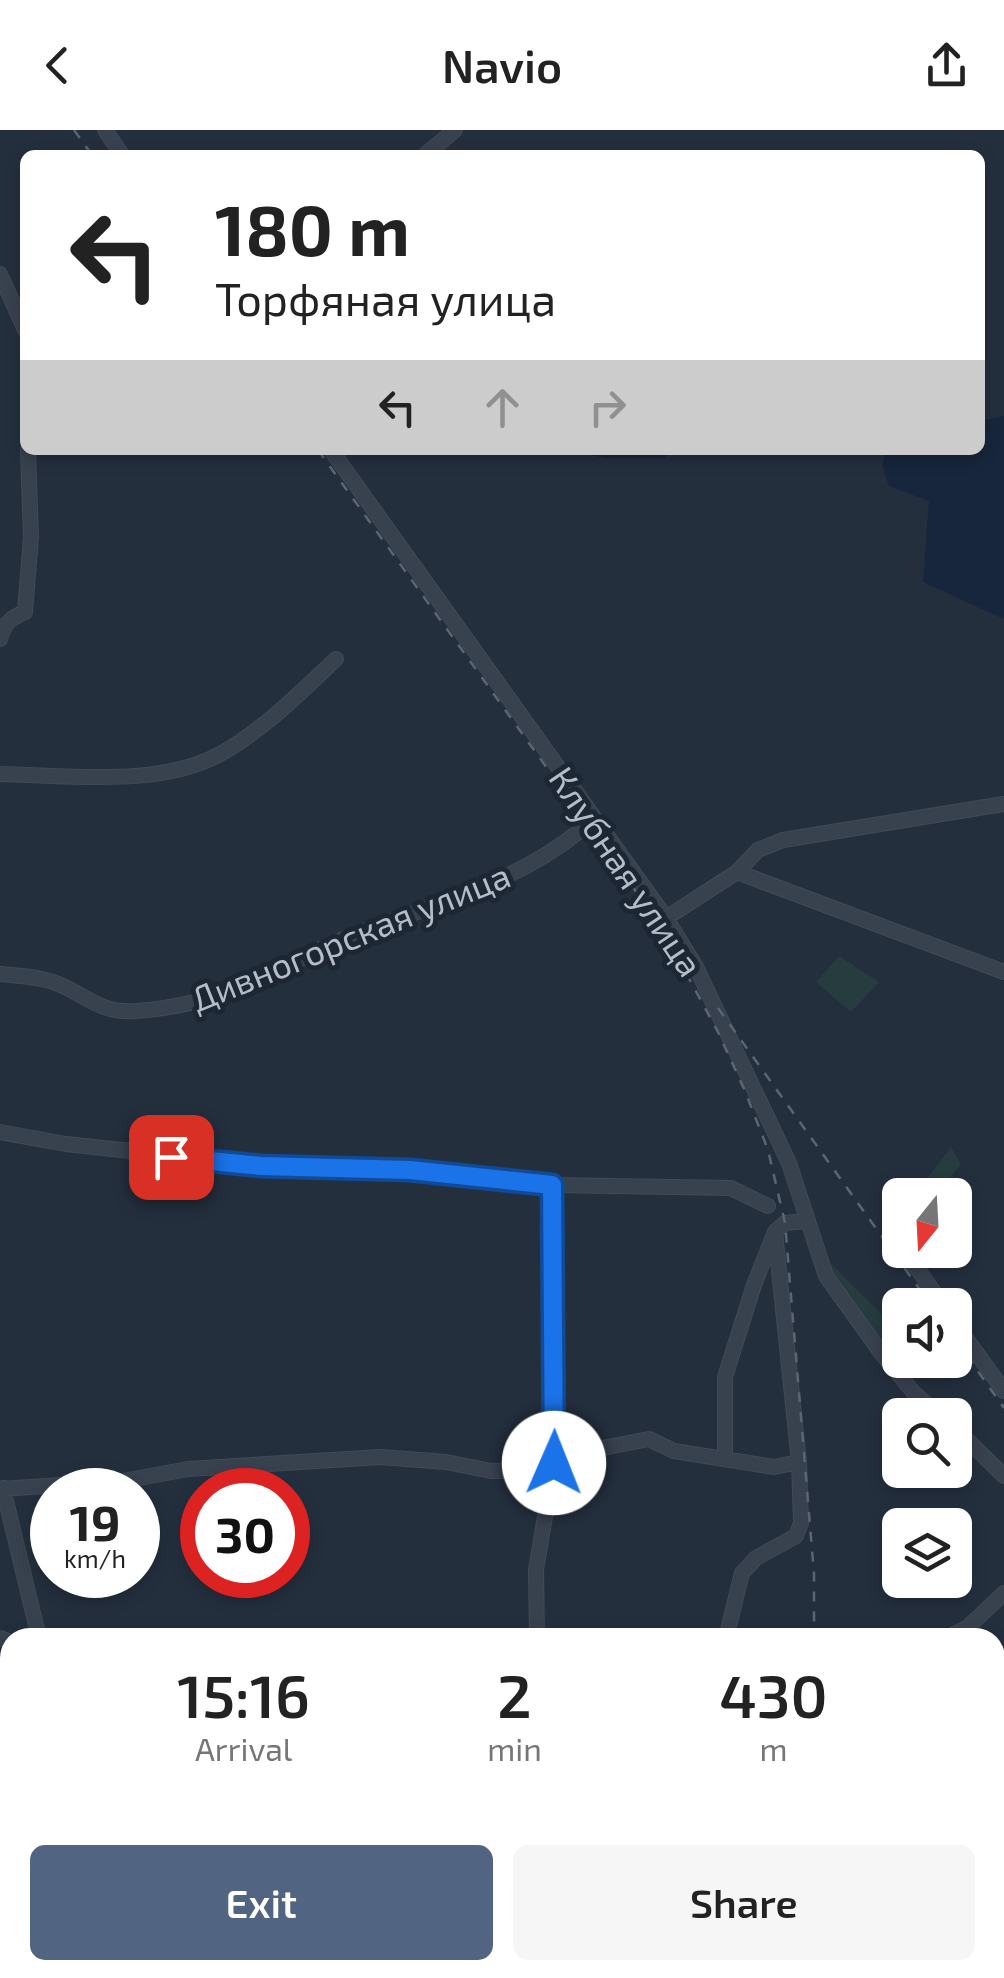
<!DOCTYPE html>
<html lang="en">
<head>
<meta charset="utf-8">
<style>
	body { margin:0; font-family:"Exo 2",sans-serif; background:#f6f6f6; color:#222; height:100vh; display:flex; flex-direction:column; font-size:38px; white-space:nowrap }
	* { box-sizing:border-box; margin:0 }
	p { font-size:32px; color:#767676 }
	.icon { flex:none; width:55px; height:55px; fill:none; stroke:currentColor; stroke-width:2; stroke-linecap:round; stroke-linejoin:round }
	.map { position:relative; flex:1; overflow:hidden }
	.sheet { position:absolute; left:0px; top:1498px; width:1005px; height:352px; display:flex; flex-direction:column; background:#fff; border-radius:30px 30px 0 0; box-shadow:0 5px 15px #0003 }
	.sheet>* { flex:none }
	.guide { position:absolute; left:20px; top:20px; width:965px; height:305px; border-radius:15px; box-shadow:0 5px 15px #0003; background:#fff; color:#222; overflow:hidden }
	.needle { width:65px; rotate:198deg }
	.buttons { position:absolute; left:882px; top:1048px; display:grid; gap:20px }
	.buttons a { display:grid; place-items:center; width:90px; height:90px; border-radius:15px; background:#fff; box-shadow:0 5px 15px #0003; font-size:50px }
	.speed { position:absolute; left:30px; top:1338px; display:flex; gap:20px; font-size:50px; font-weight:700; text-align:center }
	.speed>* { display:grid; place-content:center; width:130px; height:130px; border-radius:50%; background:#fff; box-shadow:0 5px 15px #0003; line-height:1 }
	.speed small { font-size:25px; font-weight:400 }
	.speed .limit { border:15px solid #d22; background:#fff; color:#111 }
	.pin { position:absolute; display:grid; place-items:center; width:85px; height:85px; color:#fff; margin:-42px; border-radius:20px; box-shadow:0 5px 15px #0006 }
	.me { position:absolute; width:110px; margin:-55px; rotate:1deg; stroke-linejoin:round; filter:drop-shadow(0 0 8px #0008) }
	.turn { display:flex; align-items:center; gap:35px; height:210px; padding:0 30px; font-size:45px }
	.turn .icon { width:130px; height:130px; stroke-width:2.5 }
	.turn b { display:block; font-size:70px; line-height:85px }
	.lanes { display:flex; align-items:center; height:95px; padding:0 30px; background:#0003; justify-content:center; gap:50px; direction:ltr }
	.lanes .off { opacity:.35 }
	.eta { display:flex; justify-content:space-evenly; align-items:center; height:170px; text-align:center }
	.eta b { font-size:60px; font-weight:600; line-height:70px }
	.primary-button { display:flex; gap:20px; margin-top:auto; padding:20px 30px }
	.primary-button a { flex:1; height:115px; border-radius:15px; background:#516482; color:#fff; font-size:40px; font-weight:600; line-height:115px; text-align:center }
	.primary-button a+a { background:#f6f6f6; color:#222 }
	header { display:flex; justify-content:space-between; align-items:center; height:130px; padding:0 30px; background:#fff; font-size:45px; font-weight:600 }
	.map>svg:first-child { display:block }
	.green { fill:#263c3f }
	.water { fill:#17263c }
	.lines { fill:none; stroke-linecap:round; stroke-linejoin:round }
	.minor-casing { stroke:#414a57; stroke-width:16 }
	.minor { stroke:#38414e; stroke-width:14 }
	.rail { stroke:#5a6575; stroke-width:2.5; stroke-dasharray:10 10; stroke-linecap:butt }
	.route-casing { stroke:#114b97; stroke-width:25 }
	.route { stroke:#1a73e8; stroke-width:18 }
	.labels { text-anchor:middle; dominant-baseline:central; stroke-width:10; stroke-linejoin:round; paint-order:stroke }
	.street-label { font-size:35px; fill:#b4bcc9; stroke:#1d2633 }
</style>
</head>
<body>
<header><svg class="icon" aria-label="back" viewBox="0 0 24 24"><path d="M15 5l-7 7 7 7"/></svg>Navio<svg class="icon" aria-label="share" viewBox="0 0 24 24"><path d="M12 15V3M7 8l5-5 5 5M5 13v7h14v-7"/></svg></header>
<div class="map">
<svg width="1004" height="1848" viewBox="0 0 1004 1848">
	<rect width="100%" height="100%" fill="#242f3e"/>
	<path class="green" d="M839,826L879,852L851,882L816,852Z
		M951,1017L961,1034L948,1051V1065H924L926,1050Z
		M826,1129L900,1202V1229C872,1198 843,1167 826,1129Z"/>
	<path class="water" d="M1004,286V489L923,452L929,371L889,356L882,336L886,320H980V291Z
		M587,320H669L665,328H605L587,324Z
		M910,1840H969V1848H908Z"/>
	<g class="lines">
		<defs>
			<path id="minor" d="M105,0L122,25
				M425,25L455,0
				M0,144L25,200
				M331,320L666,788L696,837L789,1033L826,1146L882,1224L914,1263L940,1285
				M0,509C4,494 10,488 25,482L31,407L28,320
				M0,644C68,645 161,658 222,623C264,599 301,562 336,529
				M737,742L1004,842
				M666,788L737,742L758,720L783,710L1004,674
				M0,844C17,846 36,846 53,852C85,863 98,884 136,881C178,878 223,866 261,849C287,838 310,822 336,812C417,779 508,758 577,703
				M0,1002L66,1014L261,1035L411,1039L553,1055L731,1058L768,1076
				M912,1131L943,1175
				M955,1193L1004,1261
				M955,1298L1004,1346
				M725,1327V1247L754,1155L775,1102
				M3,1358L39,1508
				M0,1359L123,1351L188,1339L380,1327L446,1332L491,1341L543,1340L566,1325L649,1309L674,1321L774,1337L799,1332
				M0,1508L10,1512
				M537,1508L536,1440L554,1333L556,1294L552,1218L553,1055
				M726,1508L742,1443L756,1428L796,1406L801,1393L799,1332L775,1102L785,1093L806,1091
				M947,1508L968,1497L1004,1463
				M0,1778L10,1773
				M15,1840L25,1848
				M263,1840L272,1848
				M472,1848L481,1840
				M628,1848L629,1840"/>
		</defs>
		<use href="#minor" class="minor-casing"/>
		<use href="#minor" class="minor"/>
		<path class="rail" d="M74,0L92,25
			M318,320L660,795L718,902L745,961L768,1020L785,1093L814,1444V1508
			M718,878L931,1175
			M955,1209L1004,1278
			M778,1848V1840"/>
	</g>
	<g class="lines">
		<defs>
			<path id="route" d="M171,1027L261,1036L410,1040L552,1055L554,1333"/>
		</defs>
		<use href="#route" class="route-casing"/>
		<use href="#route" class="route"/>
	</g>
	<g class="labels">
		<g class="street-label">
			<text transform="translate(627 741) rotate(56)">Клубная улица</text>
			<text transform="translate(350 806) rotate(-22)">Дивногорская улица</text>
		</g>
	</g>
</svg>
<div class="buttons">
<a><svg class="needle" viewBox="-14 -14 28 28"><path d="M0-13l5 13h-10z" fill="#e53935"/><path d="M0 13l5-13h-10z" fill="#767676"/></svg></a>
<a><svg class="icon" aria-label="sound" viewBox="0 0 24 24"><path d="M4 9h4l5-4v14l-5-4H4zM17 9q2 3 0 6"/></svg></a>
<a><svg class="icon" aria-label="search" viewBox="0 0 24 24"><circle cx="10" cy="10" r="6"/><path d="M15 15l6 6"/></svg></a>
<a><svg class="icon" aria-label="layers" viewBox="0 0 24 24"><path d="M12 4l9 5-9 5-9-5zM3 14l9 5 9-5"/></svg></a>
</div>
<div class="speed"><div>19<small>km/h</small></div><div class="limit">30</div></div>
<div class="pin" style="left:171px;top:1027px;background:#d93025"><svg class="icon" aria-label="arrive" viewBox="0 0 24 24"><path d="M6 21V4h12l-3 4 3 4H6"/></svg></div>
<svg class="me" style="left:554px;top:1333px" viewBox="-20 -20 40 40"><circle r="19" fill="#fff"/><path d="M0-13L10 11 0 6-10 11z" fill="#1a73e8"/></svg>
<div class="guide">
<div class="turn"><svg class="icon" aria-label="left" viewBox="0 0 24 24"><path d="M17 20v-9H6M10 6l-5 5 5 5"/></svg><div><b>180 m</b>Торфяная улица</div></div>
<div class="lanes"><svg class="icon" aria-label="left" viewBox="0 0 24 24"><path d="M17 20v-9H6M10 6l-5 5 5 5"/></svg><svg class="icon off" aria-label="ahead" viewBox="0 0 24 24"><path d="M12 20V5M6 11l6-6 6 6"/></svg><svg class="icon off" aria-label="right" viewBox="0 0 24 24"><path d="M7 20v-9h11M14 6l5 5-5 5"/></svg></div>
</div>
<section class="sheet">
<div class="eta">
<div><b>15:16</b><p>Arrival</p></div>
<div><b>2</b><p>min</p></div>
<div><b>430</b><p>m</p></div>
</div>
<div class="primary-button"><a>Exit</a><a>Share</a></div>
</section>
</div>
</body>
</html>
